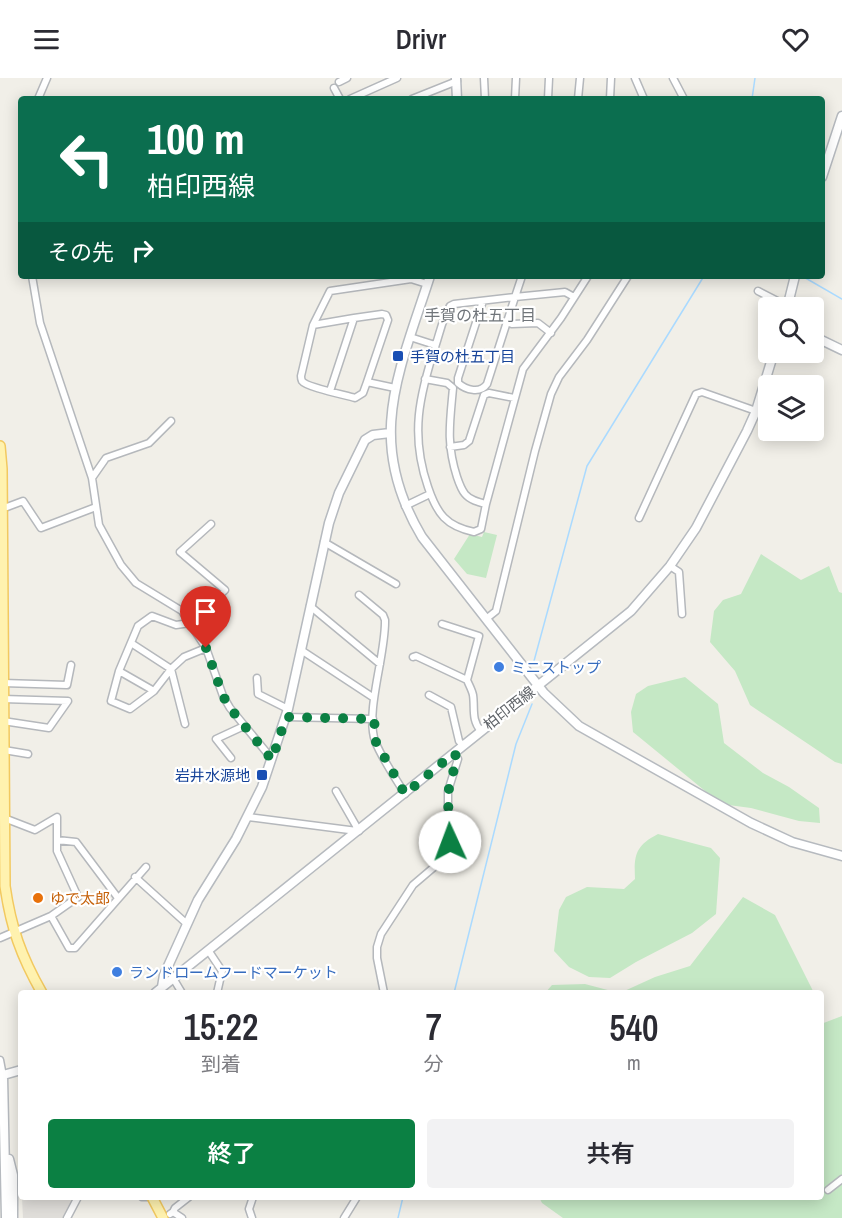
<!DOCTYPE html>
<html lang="ja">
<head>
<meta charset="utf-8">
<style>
	body { margin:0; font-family:"Archivo Narrow","Noto Sans JP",sans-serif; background:#f2f2f3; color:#2b2b33; height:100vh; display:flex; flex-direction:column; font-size:22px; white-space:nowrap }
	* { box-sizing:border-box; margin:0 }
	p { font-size:20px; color:#7c7c81 }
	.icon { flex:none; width:33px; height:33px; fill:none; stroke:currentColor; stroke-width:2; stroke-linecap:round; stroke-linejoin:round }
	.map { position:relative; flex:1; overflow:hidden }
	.side { position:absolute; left:18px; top:912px; width:806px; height:210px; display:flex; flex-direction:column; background:#fff; border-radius:6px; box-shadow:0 3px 15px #0003 }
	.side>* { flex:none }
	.top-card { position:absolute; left:18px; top:18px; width:807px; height:183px; border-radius:6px; box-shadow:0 3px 15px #0003; background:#0b6e4f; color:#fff; overflow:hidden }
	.tools { position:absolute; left:758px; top:219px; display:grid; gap:12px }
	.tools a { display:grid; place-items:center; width:66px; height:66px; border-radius:6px; background:#fff; box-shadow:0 3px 15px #0003; font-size:30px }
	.pin { position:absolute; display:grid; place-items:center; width:51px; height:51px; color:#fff; margin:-62px -26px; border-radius:50% 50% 50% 0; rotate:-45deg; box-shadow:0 0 6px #0007 }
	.pin .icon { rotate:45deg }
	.me { position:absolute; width:66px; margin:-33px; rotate:358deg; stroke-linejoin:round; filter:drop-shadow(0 0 4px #0008) }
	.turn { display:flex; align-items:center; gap:21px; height:126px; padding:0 30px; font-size:27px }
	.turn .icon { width:78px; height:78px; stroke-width:2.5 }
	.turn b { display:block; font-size:42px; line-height:51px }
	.then { display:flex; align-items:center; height:57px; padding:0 30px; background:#0003; gap:12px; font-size:22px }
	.eta { display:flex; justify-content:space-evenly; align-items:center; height:102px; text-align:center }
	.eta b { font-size:36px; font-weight:600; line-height:42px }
	.button { display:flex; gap:12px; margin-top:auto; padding:12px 30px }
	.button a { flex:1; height:69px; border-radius:6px; background:#0b8043; color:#fff; font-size:24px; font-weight:600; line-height:69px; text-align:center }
	.button a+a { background:#f2f2f3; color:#2b2b33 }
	header { display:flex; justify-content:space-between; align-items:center; height:78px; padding:0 30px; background:#fff; font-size:27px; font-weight:600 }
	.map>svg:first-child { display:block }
	.industrial { fill:#e0deda }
	.green { fill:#c5e8c5 }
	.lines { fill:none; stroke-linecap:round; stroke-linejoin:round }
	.stream { stroke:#aadaff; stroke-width:1.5 }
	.street-casing { stroke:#b5b8bc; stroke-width:9 }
	.secondary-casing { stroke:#b6babf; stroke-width:11 }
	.primary-casing { stroke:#f2c960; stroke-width:12 }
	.street { stroke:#fff; stroke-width:6 }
	.secondary { stroke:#fff; stroke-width:8 }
	.primary { stroke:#fff2af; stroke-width:9 }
	.route { stroke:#0b8043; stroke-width:10; stroke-dasharray:0 18 }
	.transit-dot { fill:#1a4fb4; stroke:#fff; stroke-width:2 }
	.shop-dot { fill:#3f7fe0; stroke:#fff; stroke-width:2 }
	.food-dot { fill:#e8710a; stroke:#fff; stroke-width:2 }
	.labels { text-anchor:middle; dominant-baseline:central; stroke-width:4.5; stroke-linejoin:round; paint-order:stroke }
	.transit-label { font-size:15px; fill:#164399; stroke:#fff; text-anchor:start }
	.shop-label { font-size:15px; fill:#366cbe; stroke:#fff; text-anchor:start }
	.street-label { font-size:15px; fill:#5f6368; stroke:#fff }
	.food-label { font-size:15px; fill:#c56008; stroke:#fff; text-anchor:start }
	.neighbourhood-label { font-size:16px; fill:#70757a; stroke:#fff }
</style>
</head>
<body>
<header><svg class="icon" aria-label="menu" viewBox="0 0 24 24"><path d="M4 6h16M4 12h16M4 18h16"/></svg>Drivr<svg class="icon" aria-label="heart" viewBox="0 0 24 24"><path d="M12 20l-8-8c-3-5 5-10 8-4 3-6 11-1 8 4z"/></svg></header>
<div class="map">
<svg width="842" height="1140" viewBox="0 0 842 1140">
	<rect width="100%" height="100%" fill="#f1efe8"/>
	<path class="industrial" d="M22,1119H73L63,1140H23Z"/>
	<path class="green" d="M484,454L497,457L486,500L467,496L454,481L470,456L482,459Z
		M761,476L801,502L829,488L839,514L842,515V686L835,684L750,627L735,593L710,564L714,533L723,522L741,516Z
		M685,599L718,626L724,665L763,695L789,709L819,730L820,745L799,743L751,730L721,726L633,654L631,634L636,616L648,608Z
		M658,756L711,770L720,780L716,836L692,855L636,884L610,900L589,899L569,889L554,873L559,832L566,819L587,809L624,811L635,801C634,777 635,768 658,756Z
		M743,819L775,837L814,915H620L655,899L690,888Z
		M585,906L619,915H545L552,907Z
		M842,938V1140H563L542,1125L539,1119H820L821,946Z"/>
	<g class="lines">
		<path class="stream" d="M752,21L755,0
			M802,198L842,221
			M534,583L587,388L704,198
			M454,915L516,666L532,626
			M398,1140L403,1119"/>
		<defs>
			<path id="street" d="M484,0L485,21
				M635,0L644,21
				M673,0L684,21
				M339,4L347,0
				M334,10L340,21
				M38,21L47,0
				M350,21L397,0
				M412,21L457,3
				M515,21L516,0
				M548,21L549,0
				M578,21L580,0
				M610,21L611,0
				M32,198L40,245L92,400L99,447L121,487L136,505L182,533L206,570L223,618L230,630L272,681
				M522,198L515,219L565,214L574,219
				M758,213L787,228
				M483,223L458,300V305C466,312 480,316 487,306L515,219L454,226L450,228C443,239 440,254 436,266C419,318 410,357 428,409C437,436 446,448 474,454L481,451L486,426L523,291L561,240L588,198
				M354,240L382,236L386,237L388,242L367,304
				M507,244L512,246L538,245L551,255
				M313,247L330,213L411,201L427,206
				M410,259L435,267
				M425,301L447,305L453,310C450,344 446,365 457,399C459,405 461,411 465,416C470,422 478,424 486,426
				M330,313L354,240L313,247L301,298C301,299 301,301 302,303C306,309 345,317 355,320L363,315L367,304L395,310
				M450,369L464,367L469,363L484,317L489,315L514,320
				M92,400L106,380L149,365L171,343
				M405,428L430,416
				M1,431L2,428L7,429L23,423L41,450L96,429
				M639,440L696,316L702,314L756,333
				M324,464L396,506
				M670,488L679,494L682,536
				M359,517L383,537L385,542C386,576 365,633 375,663C382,681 395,699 405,716
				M310,528L380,586
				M486,541L496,533L535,373L551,316L559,299L587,262L628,198
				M442,546L479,558L467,602
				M131,565L171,591L185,646
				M206,570L184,579L171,591L154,613L130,631L111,623L119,593L138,548L152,538L176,547L190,545L225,512L180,474L211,446
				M301,572L374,620
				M413,579L416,578L467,602C469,607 472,612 473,617C475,630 471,642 481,653
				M119,593L154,613
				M257,600L258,616L288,631
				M3,605L67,607L71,587
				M429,617L451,629L459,663L463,668
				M3,621L68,623L49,650L3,643
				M286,639L373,641
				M4,672L28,676
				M231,680L216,661L244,648
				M336,713L359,753
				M248,739L357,753
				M57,762L76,764L118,820
				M135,799L187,846
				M51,838L69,870H75L146,789
				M0,860L51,838L78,819L57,773V739L35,752L4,740
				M208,872L222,893L217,915
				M173,900L182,915
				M384,915L377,880V869L381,856L413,807L440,784L450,764L452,750L448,732V713L458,681L454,675
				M0,982L3,998
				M828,1112L842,1101
				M142,1119H151
				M173,1134L175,1130L189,1119
				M170,1136L173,1134L182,1140
				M67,1140L78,1119
				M252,1140L249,1131L253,1119
				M344,1140L357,1119"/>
			<path id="secondary" d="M456,0L457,21
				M822,99L842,38
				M430,198C399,295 364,362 422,459L544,615L579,648L751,745L792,764L842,778
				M787,230L795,198
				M813,258L842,272
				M162,909L164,897L198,822L236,761L262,709L288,631L329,445L339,415L365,362L373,357L390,355
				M155,915L631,533L670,488L696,450L747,353L756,333L774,274
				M0,998L21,992
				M3,998L6,1140
				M9,1081L13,1097V1140"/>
			<path id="primary" d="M0,368L2,391L5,808C11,850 21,878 42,915
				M152,1119L163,1140"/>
		</defs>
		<use href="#street" class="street-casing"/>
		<use href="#secondary" class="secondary-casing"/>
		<use href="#primary" class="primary-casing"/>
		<use href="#street" class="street"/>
		<use href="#secondary" class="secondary"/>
		<use href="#primary" class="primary"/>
	</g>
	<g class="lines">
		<path class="route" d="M206,570L223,618L230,630L272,682L286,639L374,641L376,664L405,716L454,675L458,681C453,693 448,708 448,722C448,738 453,748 450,764"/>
	</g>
	<g class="transit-dot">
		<rect x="392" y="272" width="12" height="12" rx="3"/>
		<rect x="256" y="691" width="12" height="12" rx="3"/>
	</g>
	<g class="shop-dot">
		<circle cx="499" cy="589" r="6"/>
		<circle cx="117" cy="894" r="6"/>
	</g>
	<circle class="food-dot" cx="38" cy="820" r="6"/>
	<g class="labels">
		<g class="transit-label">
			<text x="410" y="278">手賀の杜五丁目</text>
			<text x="250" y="697" text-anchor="end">岩井水源地</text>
		</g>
		<g class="shop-label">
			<text x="511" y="589">ミニストップ</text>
			<text x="129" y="894">ランドロームフードマーケット</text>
		</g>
		<g class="street-label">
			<text transform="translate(509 630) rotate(-38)">柏印西線</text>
		</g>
		<g class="food-label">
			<text x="50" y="820">ゆで太郎</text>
		</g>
		<g class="neighbourhood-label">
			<text x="480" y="237">手賀の杜五丁目</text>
		</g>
	</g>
</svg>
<div class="tools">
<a><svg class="icon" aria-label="search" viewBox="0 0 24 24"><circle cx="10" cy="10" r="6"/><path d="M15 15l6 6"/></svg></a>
<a><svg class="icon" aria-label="layers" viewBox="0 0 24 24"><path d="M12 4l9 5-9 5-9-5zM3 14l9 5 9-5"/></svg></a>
</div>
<div class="pin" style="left:206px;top:570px;background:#d93025"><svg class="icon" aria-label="arrive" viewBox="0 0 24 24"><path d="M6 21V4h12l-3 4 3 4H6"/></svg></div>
<svg class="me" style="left:450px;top:764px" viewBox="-20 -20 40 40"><circle r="19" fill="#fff"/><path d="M0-13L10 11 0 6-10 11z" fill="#0b8043"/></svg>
<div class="top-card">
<div class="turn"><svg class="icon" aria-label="left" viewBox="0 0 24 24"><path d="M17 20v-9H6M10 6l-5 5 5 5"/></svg><div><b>100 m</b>柏印西線</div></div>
<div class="then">その先<svg class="icon" aria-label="right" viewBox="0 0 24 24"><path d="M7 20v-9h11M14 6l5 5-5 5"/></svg></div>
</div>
<section class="side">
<div class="eta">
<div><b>15:22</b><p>到着</p></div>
<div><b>7</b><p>分</p></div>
<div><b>540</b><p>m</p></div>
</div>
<div class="button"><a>終了</a><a>共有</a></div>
</section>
</div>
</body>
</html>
